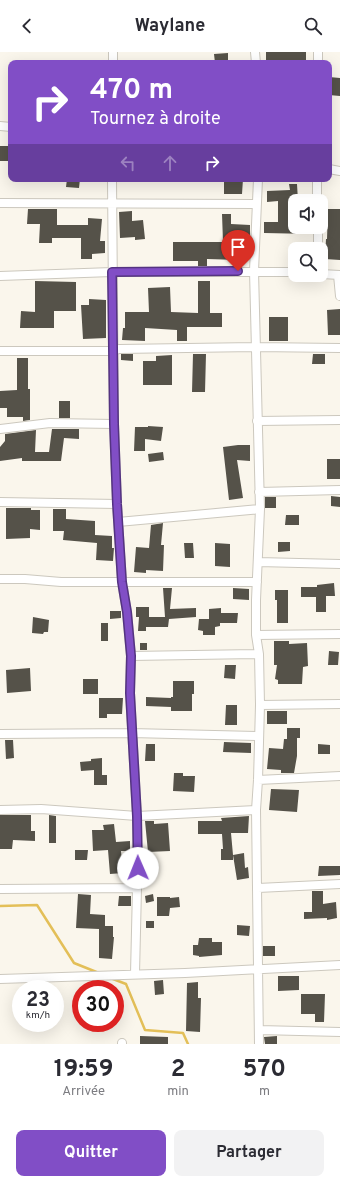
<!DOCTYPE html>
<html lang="fr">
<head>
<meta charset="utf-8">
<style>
	body { margin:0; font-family:Overpass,sans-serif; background:#f2f2f3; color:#2b2b33; height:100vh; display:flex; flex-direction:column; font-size:15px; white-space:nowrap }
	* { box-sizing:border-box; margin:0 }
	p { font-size:13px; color:#7c7c81 }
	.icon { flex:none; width:22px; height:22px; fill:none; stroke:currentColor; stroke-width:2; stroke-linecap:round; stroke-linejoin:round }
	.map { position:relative; height:992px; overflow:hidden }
	.details { display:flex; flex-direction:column; background:#fff; flex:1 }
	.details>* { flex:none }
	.guide { position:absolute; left:8px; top:8px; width:324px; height:122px; border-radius:8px; box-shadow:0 4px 16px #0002; background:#814ec6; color:#fff; overflow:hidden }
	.controls { position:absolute; left:288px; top:142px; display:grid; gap:8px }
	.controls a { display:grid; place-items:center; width:40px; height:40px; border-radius:8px; background:#fff; box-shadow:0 4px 16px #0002; font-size:20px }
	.speed { position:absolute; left:12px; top:928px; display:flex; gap:8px; font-size:20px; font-weight:700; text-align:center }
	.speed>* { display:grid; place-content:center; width:52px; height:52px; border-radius:50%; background:#fff; box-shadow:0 4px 16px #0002; line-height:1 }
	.speed small { font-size:10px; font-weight:400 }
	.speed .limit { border:6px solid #d22; background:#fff; color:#111 }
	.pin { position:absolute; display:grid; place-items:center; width:34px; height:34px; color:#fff; margin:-41px -17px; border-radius:50% 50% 50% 0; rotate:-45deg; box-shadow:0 0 4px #0007 }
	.pin .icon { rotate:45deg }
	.me { position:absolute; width:44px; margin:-22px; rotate:359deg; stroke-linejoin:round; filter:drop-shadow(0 0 3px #0008) }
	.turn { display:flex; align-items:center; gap:14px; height:84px; padding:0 16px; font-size:18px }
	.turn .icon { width:52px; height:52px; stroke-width:2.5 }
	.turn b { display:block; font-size:28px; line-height:34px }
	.lanes { display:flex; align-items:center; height:38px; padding:0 16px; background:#0003; justify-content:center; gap:20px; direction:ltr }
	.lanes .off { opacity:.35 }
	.eta { display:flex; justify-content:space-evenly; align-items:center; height:68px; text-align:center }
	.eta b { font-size:24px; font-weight:700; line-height:28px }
	.primary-button { display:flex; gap:8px; margin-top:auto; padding:8px 16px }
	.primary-button a { flex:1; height:46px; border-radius:8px; background:#814ec6; color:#fff; font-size:16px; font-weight:700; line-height:46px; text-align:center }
	.primary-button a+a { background:#f2f2f3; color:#2b2b33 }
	header { display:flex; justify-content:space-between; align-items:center; height:52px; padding:0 16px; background:#fff; font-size:18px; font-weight:700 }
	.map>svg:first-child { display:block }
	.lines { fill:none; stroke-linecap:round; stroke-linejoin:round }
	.stream { stroke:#e3bf58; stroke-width:2.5 }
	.building { fill:#555249 }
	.minor-casing { stroke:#ccc8be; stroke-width:10 }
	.minor { stroke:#fff; stroke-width:8 }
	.route-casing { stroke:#543381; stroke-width:10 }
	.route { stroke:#814ec6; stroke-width:7 }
</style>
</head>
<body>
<header><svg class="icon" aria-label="back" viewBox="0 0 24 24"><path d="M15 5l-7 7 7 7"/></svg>Waylane<svg class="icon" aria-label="search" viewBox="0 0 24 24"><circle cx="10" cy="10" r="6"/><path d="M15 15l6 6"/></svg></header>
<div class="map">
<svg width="340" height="992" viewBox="0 0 340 992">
	<rect width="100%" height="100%" fill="#faf6ec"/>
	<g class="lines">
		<path class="stream" d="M0,854L37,853L74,911L99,921
			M113,927L126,932L145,978L183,981L188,992"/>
	</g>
	<path class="building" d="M266,0H306V11H266Z
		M228,1V11H215L214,2Z
		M329,25L340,26V44L329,43Z
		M0,94H11V109H0Z
		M67,127H80L79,136L66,135Z
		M224,127H243L242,142H224Z
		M289,132H297L298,149H295V175H312V182L264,181V170H278V149L267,150V139L290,138Z
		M28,157H57V173H88V166L102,167L100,189H105V201L92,202V207H81V186H52V191H39L40,172H27Z
		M328,157H340V208L325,207L326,187H327Z
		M132,159V169L143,168L145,187L135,188V185L120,186L119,160Z
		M222,162H231V172L250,173V188L241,187L240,208L207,207V214H198V209H173V190H223Z
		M35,229L76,230V259H54V276H20L21,259L35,260Z
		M198,229H210V261H222V275H187V289H177V278L145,276V289L122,288L123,276H125V260H149L148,236L170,235L171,260L198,261Z
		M89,247L106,248V286L83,287L81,253H89Z
		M340,257V283H328L327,258Z
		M269,265H288V289H269Z
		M121,302H133V309L121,308Z
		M193,302H206L205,340H192Z
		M313,302H325V312H312Z
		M172,303V333H143V309H156V304Z
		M17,306H28V337H30V368L23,369V365H7V356H0V339L17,338Z
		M59,349H70V366H59Z
		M148,374L163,375L161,389L145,387V399H134L135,375H148Z
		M52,377H79V387L64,386L61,409H22V406L0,409V395L5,389V382L36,378L35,400H49Z
		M238,393H250V409L237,408L243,446L229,448L223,395Z
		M163,400L164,408L149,410L148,402Z
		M327,407H340V427H327Z
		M331,444L340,445V455L331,454Z
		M265,445H276V456H265Z
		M6,456H31V458H40V478L30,477V486L6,487Z
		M53,457H66V467L95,469V483L112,484V496H114L113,509L96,508L97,491L63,488L64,479H53Z
		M286,463H299V473H285Z
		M163,471L161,493H164L163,519L146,518V521L134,520L136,495L149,496L151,473Z
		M278,490H290V499L278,500Z
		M184,491H193L194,506H185Z
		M215,491L230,492V515L215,514Z
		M334,531L335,544H326V560H316V545H301V535H317V533Z
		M163,536H172L170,557L196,556V565L169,567L168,575H146V579H138L139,565H136V555H149V565H165Z
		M233,536L249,537V548L233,547Z
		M275,538H288V571H277V548H275Z
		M221,556V561H238L237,571H220V574L215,575V583H203V579L198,578L199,567H209V557Z
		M110,559H121V566L110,567Z
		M33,565L49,568L48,580H44L43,582L32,581Z
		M101,571H108V589H101Z
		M274,589H289V592L307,591L308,614L303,615L302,632H278V628L275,627L277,613H274Z
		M140,591H147V598H140Z
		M329,599L339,600L338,613H328Z
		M225,613H236L235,627L224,626Z
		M30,616L31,639L7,641L6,618Z
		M83,627H98V642H83Z
		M173,629H194V642H192V659H171V655L146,654V645L171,646V645H173Z
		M99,646H123L122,662H107V666H99Z
		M226,653H237V673H225Z
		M267,659H287V672H267Z
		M287,676H300V686H297V704L294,721H281V718L267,717L269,696L283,697L284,687H287Z
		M5,688H13L14,706L6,707Z
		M224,690L251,691V701L223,700Z
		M146,692H155V709H145Z
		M318,692L330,693V702H318Z
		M102,706V723H107V733H94V718L81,719L80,710L91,709V707Z
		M174,721H183V724H195L194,740L173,739Z
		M271,737L299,738L297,760L269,758Z
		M0,763H31V779H35V789L13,788L12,797H0Z
		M49,763L56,764V791H49Z
		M249,764L248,781H231L233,803L244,801L245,816L248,815L249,826L237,828L233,803V808H221V797H223L222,782H198V769H222L221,766Z
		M145,769H154V772L168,771L170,799L148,800Z
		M114,772L116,790L130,789V799H121L123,821L110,822L108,798L93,799L92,778H104L103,773Z
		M75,798H88L87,808H75Z
		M319,814H340V823L318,824Z
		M312,839H323V852L336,850L337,866L327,868V866L304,867V860H312Z
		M78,842L91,843L90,862L105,863V874H113V885H114L112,907L99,906V877L76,876Z
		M153,842L154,849L146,851L145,844Z
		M119,844H131V854H118Z
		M157,845H170V846L179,845L180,855L170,856L169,864H157Z
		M146,869H154V876H146Z
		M237,873L250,874L249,884L237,883Z
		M199,886H212V890H222V903L199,905V904L193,903V893H198Z
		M263,894H275V904H263Z
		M278,924H299V938L278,939Z
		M163,928L164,942L155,943L154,929Z
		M198,930V946H201L200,980L186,979L187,931Z
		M301,942H325L324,970H315V962H301Z
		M140,984L168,985V992H140Z
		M277,984V992H265L264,985Z"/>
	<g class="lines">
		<defs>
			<path id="minor" d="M255,0L256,11
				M318,0V11
				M113,11V0
				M0,74L11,75
				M329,117L340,119
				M258,127L254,219L260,457L256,548V583L259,602L260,653L258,728L256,758L259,992
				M317,127V149
				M0,151L257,152
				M318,175V197
				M321,222L340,223
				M338,223L340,244
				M0,224L112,220H295
				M0,299H113L119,297L255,295L340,296
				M257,369L340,368
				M0,377L50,371L114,372
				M259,440L340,438
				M0,450L117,452
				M118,470L260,457
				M258,510L340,512
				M0,527H25L61,530H257
				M256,583L340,582
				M131,604L259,602
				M260,653L340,652
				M0,682L131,681L259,684
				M258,728L340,724
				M0,758L41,757L137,764L256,758
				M258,836L340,832
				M0,837L137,836V764L130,641L131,604L127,560L122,530L117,452L114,372L112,127
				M135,922L137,836
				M0,927L185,921L340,913
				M259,978L340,980
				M122,992V991"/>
		</defs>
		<use href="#minor" class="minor-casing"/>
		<use href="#minor" class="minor"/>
	</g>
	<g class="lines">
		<defs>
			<path id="route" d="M138,816L137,764L130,641L131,604L127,560L122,530L117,452L114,372L112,220L238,219"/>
		</defs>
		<use href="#route" class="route-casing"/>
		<use href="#route" class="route"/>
	</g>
</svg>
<div class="controls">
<a><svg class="icon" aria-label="sound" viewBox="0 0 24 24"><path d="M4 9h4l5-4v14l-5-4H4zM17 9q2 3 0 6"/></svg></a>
<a><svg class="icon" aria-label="search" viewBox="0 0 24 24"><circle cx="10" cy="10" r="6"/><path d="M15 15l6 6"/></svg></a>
</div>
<div class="speed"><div>23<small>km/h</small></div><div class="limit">30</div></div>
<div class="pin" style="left:238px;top:219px;background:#d93025"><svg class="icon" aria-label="arrive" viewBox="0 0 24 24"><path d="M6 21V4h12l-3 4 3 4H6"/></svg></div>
<svg class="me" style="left:138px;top:816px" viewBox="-20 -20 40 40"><circle r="19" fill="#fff"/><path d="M0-13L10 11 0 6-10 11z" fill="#814ec6"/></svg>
<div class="guide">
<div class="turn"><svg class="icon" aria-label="right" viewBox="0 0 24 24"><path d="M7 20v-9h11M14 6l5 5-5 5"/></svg><div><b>470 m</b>Tournez à droite</div></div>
<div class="lanes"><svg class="icon off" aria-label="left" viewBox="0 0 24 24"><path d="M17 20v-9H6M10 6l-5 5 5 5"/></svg><svg class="icon off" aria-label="ahead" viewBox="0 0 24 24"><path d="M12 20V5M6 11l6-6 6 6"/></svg><svg class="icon" aria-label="right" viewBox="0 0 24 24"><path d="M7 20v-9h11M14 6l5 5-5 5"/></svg></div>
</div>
</div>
<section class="details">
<div class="eta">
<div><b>19:59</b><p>Arrivée</p></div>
<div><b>2</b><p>min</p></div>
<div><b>570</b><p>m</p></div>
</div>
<div class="primary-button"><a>Quitter</a><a>Partager</a></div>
</section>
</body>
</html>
